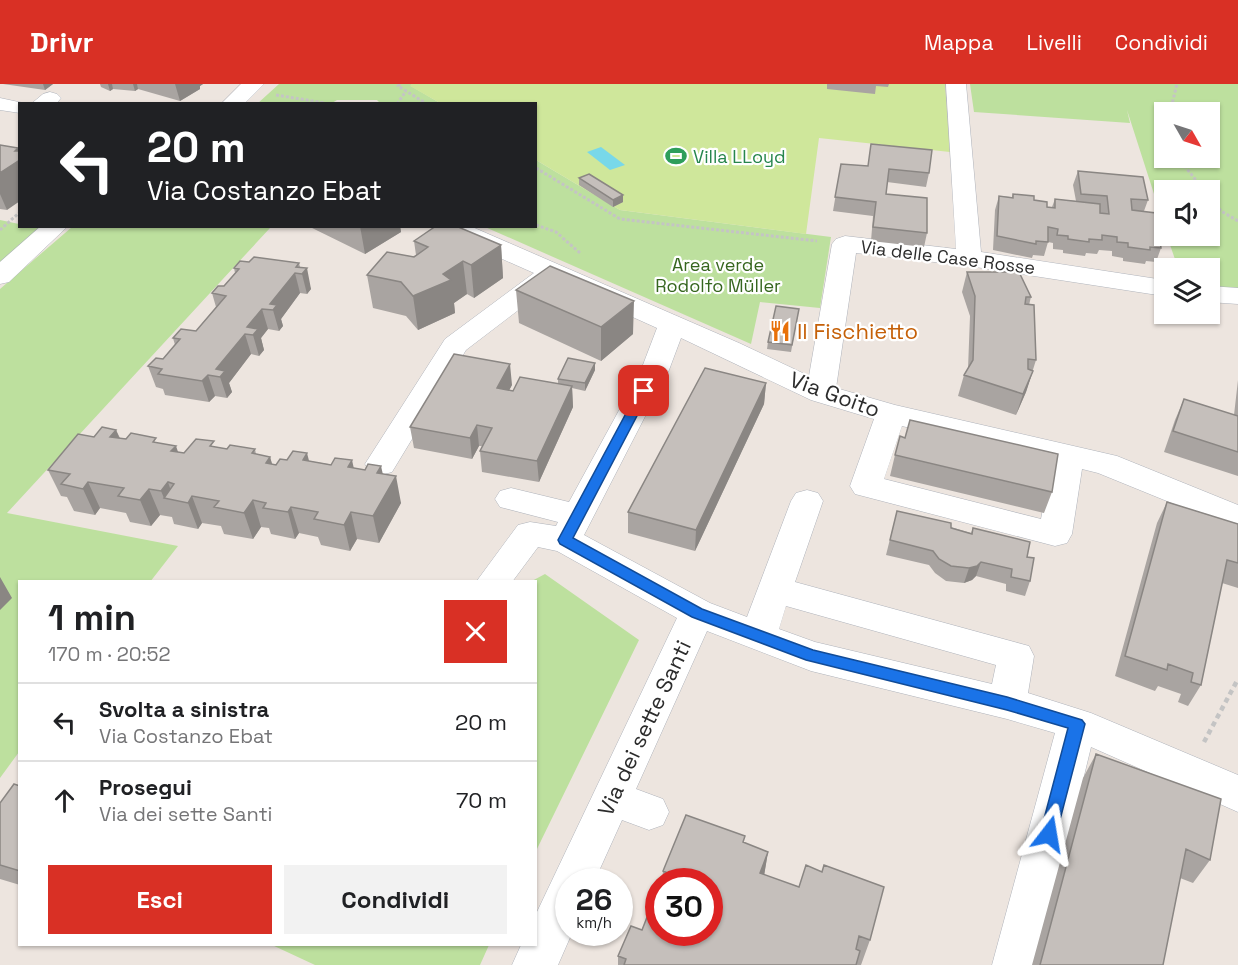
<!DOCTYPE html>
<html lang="it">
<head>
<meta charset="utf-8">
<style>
	body { margin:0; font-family:"Space Grotesk",sans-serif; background:#f2f2f2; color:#202124; height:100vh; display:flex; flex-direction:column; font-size:22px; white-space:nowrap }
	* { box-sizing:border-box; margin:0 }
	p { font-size:20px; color:#757577 }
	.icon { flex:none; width:33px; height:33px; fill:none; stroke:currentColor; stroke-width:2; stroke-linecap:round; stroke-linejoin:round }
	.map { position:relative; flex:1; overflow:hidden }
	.panel { position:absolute; left:18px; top:496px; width:519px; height:366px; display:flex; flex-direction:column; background:#fff; border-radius:0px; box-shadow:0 2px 4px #0004 }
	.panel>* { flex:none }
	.guide { position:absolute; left:18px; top:18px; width:519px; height:126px; border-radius:0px; box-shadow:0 2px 4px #0004; background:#202124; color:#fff; overflow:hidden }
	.needle { width:39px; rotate:129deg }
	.fabs { position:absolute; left:1154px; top:18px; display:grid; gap:12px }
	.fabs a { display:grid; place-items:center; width:66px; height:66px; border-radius:0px; background:#fff; box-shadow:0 2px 4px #0004; font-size:30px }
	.speed { position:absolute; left:555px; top:784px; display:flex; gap:12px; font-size:30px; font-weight:700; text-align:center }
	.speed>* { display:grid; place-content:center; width:78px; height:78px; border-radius:50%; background:#fff; box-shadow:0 2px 4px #0004; line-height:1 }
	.speed small { font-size:15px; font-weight:400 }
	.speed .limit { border:9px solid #d22; background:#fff; color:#111 }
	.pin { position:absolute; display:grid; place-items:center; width:51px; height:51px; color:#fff; margin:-26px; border-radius:12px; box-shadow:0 3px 9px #0006 }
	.me { position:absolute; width:66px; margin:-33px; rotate:14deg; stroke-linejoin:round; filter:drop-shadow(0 0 4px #0008) }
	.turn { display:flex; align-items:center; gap:21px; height:126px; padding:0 30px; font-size:27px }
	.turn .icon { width:78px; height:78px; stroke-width:2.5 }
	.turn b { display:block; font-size:42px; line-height:51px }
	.round { display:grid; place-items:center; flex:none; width:63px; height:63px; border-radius:0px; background:#f2f2f2 }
	.summary { display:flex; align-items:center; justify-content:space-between; height:102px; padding:0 30px }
	h1 { font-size:36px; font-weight:800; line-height:45px }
	.primary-button { display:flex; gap:12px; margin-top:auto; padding:12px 30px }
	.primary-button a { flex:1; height:69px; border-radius:0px; background:#d93025; color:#fff; font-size:24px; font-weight:800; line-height:69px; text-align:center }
	.primary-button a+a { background:#f2f2f2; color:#202124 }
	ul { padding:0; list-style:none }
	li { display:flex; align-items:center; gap:18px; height:78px; padding:0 30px; border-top:2px solid #e0e0e0 }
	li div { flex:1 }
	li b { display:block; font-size:22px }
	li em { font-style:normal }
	header { display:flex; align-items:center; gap:36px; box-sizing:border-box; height:84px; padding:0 30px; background:#d93025; color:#fff }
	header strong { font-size:28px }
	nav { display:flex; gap:33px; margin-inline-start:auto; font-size:21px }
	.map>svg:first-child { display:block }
	.green { fill:#bde09e; fill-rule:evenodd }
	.pitch { fill:#cfe79b }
	.water { fill:#78d8e9 }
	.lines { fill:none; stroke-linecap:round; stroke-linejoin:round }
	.minor-casing { stroke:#afb3bb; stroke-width:1 }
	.path-far1 { stroke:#c4c4c4; stroke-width:3; stroke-dasharray:3 2; stroke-linecap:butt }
	.path { stroke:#c4c4c4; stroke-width:4.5; stroke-dasharray:5 4; stroke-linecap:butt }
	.minor { fill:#fff; fill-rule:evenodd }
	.wall { fill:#a9a4a1 }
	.shaded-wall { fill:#8a8683 }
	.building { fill:#c5bfbb; stroke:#8a8683; stroke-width:1.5 }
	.route { fill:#1a73e8; stroke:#114b97; stroke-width:1.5 }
	.labels { text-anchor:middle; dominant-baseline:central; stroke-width:4.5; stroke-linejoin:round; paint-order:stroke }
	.far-leisure-label { font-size:18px; fill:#27864d; stroke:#fff; text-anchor:start }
	.far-street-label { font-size:18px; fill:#2c2c2c; stroke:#fff }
	.far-park-label { font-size:18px; fill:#36661e; stroke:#fff }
	.food-label { font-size:22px; fill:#c56008; stroke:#fff; text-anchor:start }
	.street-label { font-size:22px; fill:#2c2c2c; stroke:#fff }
</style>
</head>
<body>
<header>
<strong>Drivr</strong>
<nav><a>Mappa</a><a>Livelli</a><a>Condividi</a></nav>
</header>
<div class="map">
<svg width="1238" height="881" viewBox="0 0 1238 881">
	<rect width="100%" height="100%" fill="#ede5df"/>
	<path class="green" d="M279,0H412L411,2L440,19H380L377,16H337L332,19L257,20Z
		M970,0H1238V212L1209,207V184H1178L1167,152H1209V106H1164V141L1127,26L1130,39L974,28ZM1164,28H1209V74H1164Z
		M536,76L620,126L831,153L820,224L760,218L751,260L485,143L536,142Z
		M0,136L19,140L20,142L45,144L0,183Z
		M263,142L270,144L7,429L178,462L150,498H20L19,668L0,694V205L72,143Z
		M545,490L639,556L536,767V498H530Z
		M272,861H489L480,881H315Z"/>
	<path class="pitch" d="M412,0H945L950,68L819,54L806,150L620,126L536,76V20L440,19L410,2Z"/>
	<path class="water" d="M601,63L625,81L610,86L587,68Z"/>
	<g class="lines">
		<defs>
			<path id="minor" d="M241,0H264L244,20H221Z
				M946,0H966L981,168L1164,196V212L969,182L856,169L836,304L895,321L1117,372L1238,421V446L1098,389L1082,385L1072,450L1067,459L1055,462L855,410L850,402L874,335L811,316L681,254L669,286L584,451L710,519L747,533L791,417L796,409L807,406L818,409L823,417L795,498L1029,562L1034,572L1028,609L1091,629L1238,691V728L1091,663L1038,881H992L1055,649L1007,635L811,587L707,547L636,705L663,715L669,728L663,741L649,746L622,736L594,798H568V849H572L558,881H512L521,861H536V830L677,534L557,467L538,463L512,498H476L518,441L530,438L556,442L558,438L500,423L495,415L500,407L511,404L569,418L641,286L657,244L555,198L466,266L392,388L381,391L370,388L365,380L445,255L534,189L439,147L436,142H470L739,259L809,292L832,160L836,155L845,152L956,165ZM902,342L1052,378L1041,435L884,395ZM786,522L996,581L992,600L815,558L779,545Z
				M50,8L57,10L61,14L56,20H31L43,10Z
				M0,14L28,20H20V29L0,26Z
				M41,142H68L9,198L0,200V178Z
				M1209,202L1238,204V220L1209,218Z"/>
		</defs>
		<use href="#minor" class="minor-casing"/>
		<path class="path-far1" d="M400,0L398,2L427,20
			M276,11L325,19
			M397,20L406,7
			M1170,28L1177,0
			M1178,74L1204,106
			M536,84L620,135L817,157
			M1209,113L1221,127L1238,137
			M536,141L556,148L580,169
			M0,146L20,128"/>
		<path class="path" d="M1204,658L1238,595"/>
		<use href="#minor" class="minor"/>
	</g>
	<path class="wall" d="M3,0H53L45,6Z
		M100,0H203L200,2V5L180,17L138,5L135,7L113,5L110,7L101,3Z
		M827,0H889L888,3L876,2L875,10L827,5Z
		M0,61L7,126L0,125Z
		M841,80L929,89L926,103L887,98L886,110L927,149L924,163L871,157L873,132L833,127Z
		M1078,87L1148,116L1144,127L1161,164L1156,178L1146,177L1145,180L1123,177V174L1112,172V167L1099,166L1097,170L1086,169L1085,172L1063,169V166L1053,165V159L1048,158L1044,172L1033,171L1032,174L993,166L995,126L999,112L1012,113L1013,110L1034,116L1047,123H1052L1055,115L1076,117L1073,101Z
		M579,94L623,118L613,123L579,101Z
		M308,142H400L401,148L365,170Z
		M414,157L501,161L503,194L474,214L467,210L454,219L455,229L418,246L406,232L373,224L367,191L416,171Z
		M249,178L299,179L300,183L311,205L307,210L300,209L281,235L283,242L279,247L268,245L261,254L264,266L259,272L251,270L229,299L232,308L227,314L215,312L209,318L165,311L163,305L156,303L148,282L163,275L175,261L173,254L196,247L216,223L212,209L224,202L235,189L234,184Z
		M967,188L1031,213L1029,221L1036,276L1026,308L1016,331L958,312L964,291L968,285L970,232L962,208Z
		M516,206L633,250L601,277L519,239Z
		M799,225L791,268L767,265L768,258Z
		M595,279V286L585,307L572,304L573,323L539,398L482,388L480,367L482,362H479L472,375L414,364L410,343L512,301L509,306L513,307L558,300V295Z
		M1238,296V392L1164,368L1175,336L1184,315L1234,331Z
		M766,299L764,320L695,467L628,449V428Z
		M116,346L120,354L158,359L178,368L184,369L215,363L227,365H255L256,370L270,373L272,381H276L287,376L309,377L354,384L383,390L401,419L379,459L357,455L350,467L321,461L318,453L299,449L295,455L271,450L269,444L261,443L253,455L224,450L221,442L202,439L198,445L174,440L172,433L160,431L151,442L130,438L126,429L100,424L95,431L74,427L67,413L61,412L48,386L94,353Z
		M895,371L1052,408L1044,429L890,392Z
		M1167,418L1238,440V504L1222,499L1201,601L1188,622L1178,618L1181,610L1158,602L1155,607L1115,592L1157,439Z
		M897,427L971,449L973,444L1027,473L1030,497L1025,512L1006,507V500L976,492L972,496L964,499L946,497L935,489L929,481L886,471Z
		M1096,670L1210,776L1193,799L1180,794L1163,881H1032L1083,694Z
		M20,702V801L0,795V719Z
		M744,759L768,768L764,791L870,856L861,881H618V872L710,798H661L662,797L663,787Z"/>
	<path class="shaded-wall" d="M43,0H53L45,6Z
		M108,0H112L113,5L110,7Z
		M133,0H137L138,5L135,7Z
		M175,0H203L200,2V5L180,17Z
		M18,64L20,67V117L7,126L0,110V89L15,67Z
		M623,111V118L613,123V116Z
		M360,142H400L401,148L365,170Z
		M501,161L503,194L474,214L471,181Z
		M463,177L467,210L454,219L455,229L418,246L413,212L443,190Z
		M307,184L311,205L307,210L302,190Z
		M295,189L300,209L281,235L283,242L279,247L273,226L270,220Z
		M634,217L633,250L601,277V243Z
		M262,225L268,245L261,254L264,266L259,272L253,251L247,243Z
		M245,250L251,270L229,299L232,308L227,314L220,293L216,285Z
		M595,279V286L585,307V299Z
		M510,280L512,301L499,325L497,304Z
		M1033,287L1026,308L1016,331L1023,310Z
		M208,291L215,312L209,318L202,297Z
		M766,299L764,320L695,467L696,446Z
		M572,302L573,323L539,398L537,377Z
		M477,341L479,362L472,375L470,354Z
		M116,346L127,372L110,353Z
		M176,362L185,388L171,367Z
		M307,369L314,396L303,376Z
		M270,373L278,399L266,379Z
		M352,376L358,403L348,383Z
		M381,382L387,408L396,392L401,419L379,459L373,432L377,389Z
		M88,398L100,424L95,431L83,405Z
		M168,398L174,416L164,414L161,407Z
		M149,405L160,431L151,442L140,416Z
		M192,412L202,439L198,445L188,419Z
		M253,416L261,443L253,455L244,429Z
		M291,423L299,449L295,455L288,428Z
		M351,428L357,455L350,467L344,441Z
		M981,478L976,492L972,496L964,499L969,484Z
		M0,493L12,514L0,526Z
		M768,768L763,798L760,789Z"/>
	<path class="building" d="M871,60L932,66L929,89L889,85L886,110L927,114V149L873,143L876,118L835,113L841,80L868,82Z
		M0,61L18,64L15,67H20V76L0,89Z
		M1078,87L1143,93L1148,116L1131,115L1132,126L1156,129L1161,164L1150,163V166L1128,163V159L1117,158V153L1102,151V156L1089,155V158L1068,155V152L1057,151L1058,145L1048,143V158L1036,157V160L997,152L999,112L1013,114V110L1034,112V116L1047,118V123L1055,124V115L1100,120V129L1109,130L1107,112L1081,110Z
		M589,90L623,111L613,116L579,94Z
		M436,142H456L501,161L471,181L463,177L443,190L451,196L413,212L401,198L367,191L387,168L414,173L428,163L414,157Z
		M254,173L299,179L296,183L307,184L302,190L295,189L270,220L277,221L273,226L262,225L247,243L258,245L253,251L245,250L216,285L225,287L220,293L208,291L202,297L158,290L162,285L148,282L156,274L163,275L180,255L173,254L181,245L196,247L226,212L212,209L218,202H224L239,185L234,184L240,177L249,178Z
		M550,182L634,217L601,243L516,206Z
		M967,188H1019L1031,213H1026L1025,220L1034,221L1036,276L1028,275V285L1033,287L1023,310L964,291L973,276L975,212Z
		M776,222L799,225L792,261L768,258Z
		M454,270L510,280L497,304L513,307L520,293L572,302L537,377L480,367L492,344L477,341L470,354L410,343Z
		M568,274L595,279L585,299L558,295Z
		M705,284L766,299L696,446L628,428Z
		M1184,315L1238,332V368L1173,347Z
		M910,336L1058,370L1052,408L895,371L900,352L905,354Z
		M102,343L116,346L110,353L126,355L131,349L156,354L153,358L176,362L171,367L184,369L196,355L214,357L210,362L227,365L230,361L255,365L252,369L270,373L266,379L276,381L280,375L287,376L293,367L307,369L303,376L331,381L335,374L352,376L348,383L365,386L368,380L381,382L377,389L396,392L373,432L351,428L344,441L314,435L318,428L291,423L288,428L263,424L266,419L253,416L244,429L214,423L219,417L192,412L188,419L164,414L174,400L168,398L161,407L149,405L140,416L118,412L124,404L88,398L83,405L61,400L70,390L48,386L78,350L94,353Z
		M1167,418L1238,440V479L1227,476L1201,601L1191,598L1193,589L1168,580L1167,586L1125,572Z
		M897,427L951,439V444L972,450L973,444L1030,458L1027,473L1034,474L1030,497L1011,493L1012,485L981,478L977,482L969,484L951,482L939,475L933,467L890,456Z
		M1096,670L1221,715L1210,776L1186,765L1163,881H1040Z
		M14,700L20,702V787L0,781V719Z
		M686,731L745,752L743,758L768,768L760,789L799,803L806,781L822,788L824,781L884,803L870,856L859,852L856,865L860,867L856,881H624L626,875L618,872L631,842L642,846L658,805V849H710V798H667L670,790L663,787Z"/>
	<path class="route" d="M644,303L650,307L573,454L702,525L813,566L1007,613L1082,636L1085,640L1055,755L1049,758L1043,755L1040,750L1068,644L1007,626L806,576L692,533L560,460L558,456L638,307Z"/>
	<defs>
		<symbol id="stadium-bare" viewBox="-9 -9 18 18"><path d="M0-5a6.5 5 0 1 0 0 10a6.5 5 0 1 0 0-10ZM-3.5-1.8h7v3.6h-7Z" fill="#2e9e5b" stroke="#fff" stroke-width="2.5" paint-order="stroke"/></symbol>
		<symbol id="restaurant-bare" viewBox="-9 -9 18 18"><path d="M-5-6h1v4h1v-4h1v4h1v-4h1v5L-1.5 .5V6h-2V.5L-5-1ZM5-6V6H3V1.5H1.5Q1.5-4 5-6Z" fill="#e8710a" stroke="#fff" stroke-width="2.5" paint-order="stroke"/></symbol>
	</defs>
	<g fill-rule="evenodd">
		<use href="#stadium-bare" x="661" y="57" width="30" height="30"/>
		<use href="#restaurant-bare" x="765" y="232" width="30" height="30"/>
	</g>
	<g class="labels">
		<g class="far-leisure-label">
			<text x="693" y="72">Villa LLoyd</text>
		</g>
		<g class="far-street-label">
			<text transform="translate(948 173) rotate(7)">Via delle Case Rosse</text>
		</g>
		<g class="far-park-label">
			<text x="718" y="180">Area verde<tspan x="718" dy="21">Rodolfo Müller</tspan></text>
		</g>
		<g class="food-label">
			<text x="797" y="247">Il Fischietto</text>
		</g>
		<g class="street-label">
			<text transform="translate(835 310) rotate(20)">Via Goito</text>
			<text transform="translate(644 644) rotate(-65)">Via dei sette Santi</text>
		</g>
	</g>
</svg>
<div class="fabs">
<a><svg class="needle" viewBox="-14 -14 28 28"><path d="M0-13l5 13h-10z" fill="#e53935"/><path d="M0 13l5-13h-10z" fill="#757577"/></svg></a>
<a><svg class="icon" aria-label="sound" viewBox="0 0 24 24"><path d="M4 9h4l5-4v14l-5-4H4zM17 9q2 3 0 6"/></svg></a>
<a><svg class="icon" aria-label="layers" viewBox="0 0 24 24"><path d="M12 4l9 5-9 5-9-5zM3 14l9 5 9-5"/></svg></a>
</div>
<div class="speed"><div>26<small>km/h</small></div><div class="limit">30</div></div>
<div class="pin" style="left:644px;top:307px;background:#d93025"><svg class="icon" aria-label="arrive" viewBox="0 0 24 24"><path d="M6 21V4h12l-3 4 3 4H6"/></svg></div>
<svg class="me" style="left:1049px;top:750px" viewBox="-20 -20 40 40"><path d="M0-17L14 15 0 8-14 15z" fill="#1a73e8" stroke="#fff" stroke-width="4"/></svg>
<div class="guide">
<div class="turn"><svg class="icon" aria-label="left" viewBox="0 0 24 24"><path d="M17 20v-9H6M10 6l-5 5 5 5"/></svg><div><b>20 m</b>Via Costanzo Ebat</div></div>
</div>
<section class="panel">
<div class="summary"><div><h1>1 min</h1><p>170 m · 20:52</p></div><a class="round" style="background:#d93025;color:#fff"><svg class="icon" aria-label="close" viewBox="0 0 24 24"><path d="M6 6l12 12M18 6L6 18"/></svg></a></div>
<ul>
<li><svg class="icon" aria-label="left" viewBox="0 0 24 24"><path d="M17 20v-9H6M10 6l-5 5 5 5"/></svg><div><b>Svolta a sinistra</b><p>Via Costanzo Ebat</p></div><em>20 m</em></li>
<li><svg class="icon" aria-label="ahead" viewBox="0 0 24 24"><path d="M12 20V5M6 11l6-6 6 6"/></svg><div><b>Prosegui</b><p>Via dei sette Santi</p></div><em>70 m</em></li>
</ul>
<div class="primary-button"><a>Esci</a><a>Condividi</a></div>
</section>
</div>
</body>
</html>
